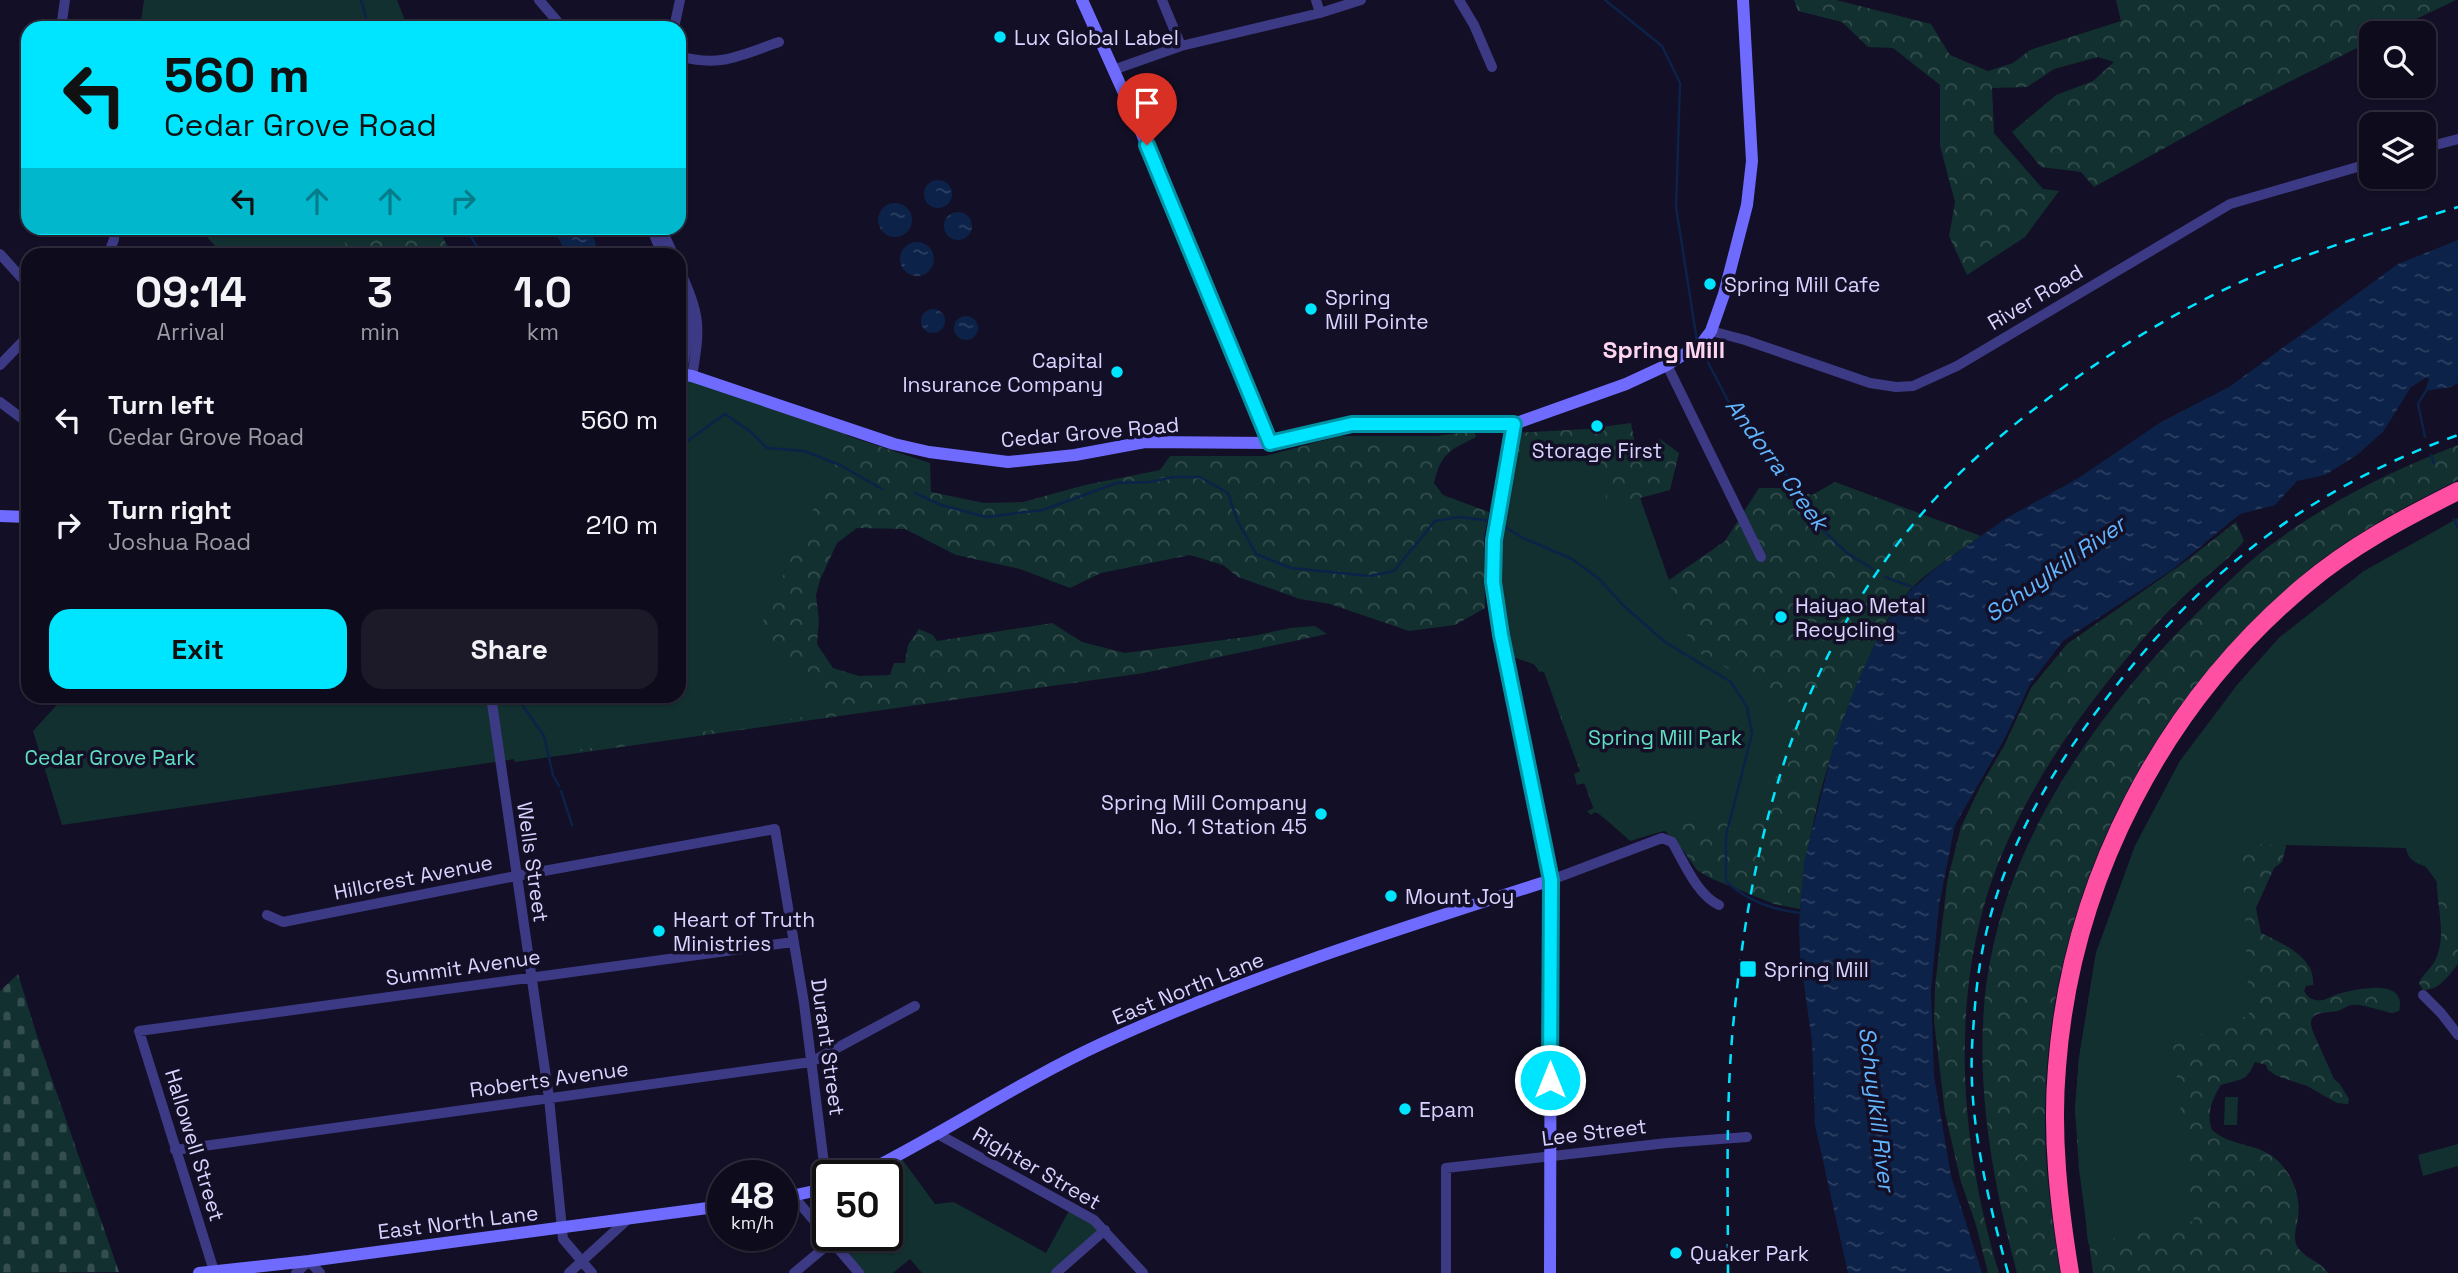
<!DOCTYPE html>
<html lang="en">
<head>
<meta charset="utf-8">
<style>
	body { margin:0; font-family:"Space Grotesk",sans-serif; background:#1c1929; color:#f1f3f6; height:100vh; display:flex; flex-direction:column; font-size:26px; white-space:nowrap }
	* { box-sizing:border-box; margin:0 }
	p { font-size:23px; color:#9b9ba3 }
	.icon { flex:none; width:38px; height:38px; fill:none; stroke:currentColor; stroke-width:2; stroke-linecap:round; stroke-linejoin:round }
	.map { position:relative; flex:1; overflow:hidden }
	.details { position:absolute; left:21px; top:248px; width:665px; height:455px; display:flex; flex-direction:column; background:#0e0b1c; border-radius:21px; box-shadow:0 2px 5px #0004,0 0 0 2px #2e2b3b }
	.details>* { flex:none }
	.banner { position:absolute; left:21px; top:21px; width:665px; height:214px; border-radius:21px; box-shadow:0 2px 5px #0004,0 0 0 2px #2e2b3b; background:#00e5ff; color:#111; overflow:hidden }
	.buttons { position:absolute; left:2359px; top:21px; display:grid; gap:14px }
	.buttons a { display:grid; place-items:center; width:77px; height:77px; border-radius:14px; background:#0e0b1c; box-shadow:0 2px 5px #0004,0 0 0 2px #2e2b3b; font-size:35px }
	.speed { position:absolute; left:707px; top:1160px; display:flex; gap:14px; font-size:35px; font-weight:700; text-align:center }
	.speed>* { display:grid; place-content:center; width:91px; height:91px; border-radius:50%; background:#0e0b1c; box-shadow:0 2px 5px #0004,0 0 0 2px #2e2b3b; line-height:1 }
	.speed small { font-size:18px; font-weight:400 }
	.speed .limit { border:4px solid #111; border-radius:10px; background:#fff; color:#111 }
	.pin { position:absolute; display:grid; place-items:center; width:60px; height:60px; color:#fff; margin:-72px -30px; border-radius:50% 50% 50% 0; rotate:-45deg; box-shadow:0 0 7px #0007 }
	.pin .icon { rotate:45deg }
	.me { position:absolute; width:77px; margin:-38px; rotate:0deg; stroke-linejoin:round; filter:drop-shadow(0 0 5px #0008) }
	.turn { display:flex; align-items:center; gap:24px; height:147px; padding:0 28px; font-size:32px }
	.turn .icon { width:91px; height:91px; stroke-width:2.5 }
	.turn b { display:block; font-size:49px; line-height:60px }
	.lanes { display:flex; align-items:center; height:66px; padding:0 28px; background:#0003; justify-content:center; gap:35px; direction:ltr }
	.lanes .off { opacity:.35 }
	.eta { display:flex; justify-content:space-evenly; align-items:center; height:119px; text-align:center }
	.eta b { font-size:42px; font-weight:800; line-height:49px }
	.action { display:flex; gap:14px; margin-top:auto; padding:14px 28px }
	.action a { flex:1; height:80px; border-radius:21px; background:#00e5ff; color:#111; font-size:28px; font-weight:800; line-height:80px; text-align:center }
	.action a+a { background:#1c1929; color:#f1f3f6 }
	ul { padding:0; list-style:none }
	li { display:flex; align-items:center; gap:21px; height:105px; padding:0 28px }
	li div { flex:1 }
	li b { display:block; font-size:26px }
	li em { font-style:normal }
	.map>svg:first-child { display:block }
	.forest { fill:url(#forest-crowns) }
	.cemetery { fill:url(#cemetery-stones) }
	.green { fill:#12302f }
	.water { fill:url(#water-ripples) }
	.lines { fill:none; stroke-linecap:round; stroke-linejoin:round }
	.stream { stroke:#0c2248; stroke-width:2.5 }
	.street { stroke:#3d3a85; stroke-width:10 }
	.secondary { stroke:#6f6bff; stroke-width:12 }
	.highway { stroke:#ff4fa3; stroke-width:18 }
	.rail { stroke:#00e5ff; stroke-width:2.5; stroke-dasharray:10 9; stroke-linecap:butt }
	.route-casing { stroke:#0095a6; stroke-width:18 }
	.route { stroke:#00e5ff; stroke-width:12 }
	.poi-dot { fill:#00e5ff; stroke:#130f26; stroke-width:2.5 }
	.labels { text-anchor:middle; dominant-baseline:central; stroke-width:7; stroke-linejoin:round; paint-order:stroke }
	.poi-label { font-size:21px; fill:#d9d4ff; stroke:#130f26; text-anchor:start }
	.street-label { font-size:21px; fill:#d9d4ff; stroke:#130f26 }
	.park-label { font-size:21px; fill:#5fe0c0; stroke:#130f26 }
	.water-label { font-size:23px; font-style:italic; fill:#62b6ff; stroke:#130f26 }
	.quarter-label { font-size:24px; font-weight:bold; fill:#ffd6f0; stroke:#130f26 }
</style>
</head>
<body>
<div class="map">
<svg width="2458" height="1273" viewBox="0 0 2458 1273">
	<defs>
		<pattern id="forest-crowns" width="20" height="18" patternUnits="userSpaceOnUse" patternTransform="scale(1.75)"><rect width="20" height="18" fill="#12302f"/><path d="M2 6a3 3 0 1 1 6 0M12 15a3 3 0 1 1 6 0" fill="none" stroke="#344d4e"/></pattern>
		<pattern id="cemetery-stones" width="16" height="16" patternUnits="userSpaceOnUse" patternTransform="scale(1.75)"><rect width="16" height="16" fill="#12302f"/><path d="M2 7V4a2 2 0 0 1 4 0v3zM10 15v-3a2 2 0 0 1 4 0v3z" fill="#344d4e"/></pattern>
		<pattern id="water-ripples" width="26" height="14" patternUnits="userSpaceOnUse" patternTransform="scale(1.75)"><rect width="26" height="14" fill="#0c2248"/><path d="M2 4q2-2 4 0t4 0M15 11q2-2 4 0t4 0" fill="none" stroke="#2f4163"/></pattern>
	</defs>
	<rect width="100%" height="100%" fill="#130f26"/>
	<path class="forest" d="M1794,0H1836L1931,24L1950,55L1988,71L2013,63L2030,50L2121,21L2116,0H2456L2387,33H2371V41L2239,107L2094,187L2081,172L2041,167L2012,132L2056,95L2093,81L2114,62L2098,57L2054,69L2027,87L1992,88L1994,133L2043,189L2059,191L2025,237L1967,275L1949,236L1955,202L1940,146V85L1893,48L1868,47L1842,22L1798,11Z
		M207,228H438L452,255H226Z
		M1631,423L1636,449L1654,446L1660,439L1679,453L1670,490L1640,498L1669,580L1725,541L1759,488H1786L1812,495L1835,482L1981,536C1955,555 1923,573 1902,599C1886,617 1876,641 1866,664C1831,741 1808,824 1800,909L1774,904L1710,878L1697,870L1682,849L1665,831L1622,833L1594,810L1544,672L1536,665L1513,657L1501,635L1493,582L1513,433L1586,429Z
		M1474,431L1476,437C1450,450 1441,453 1434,483L1443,495L1489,512L1484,538L1485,608L1455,625L1409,631L1330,604L1300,599L1238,577L1223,565L1190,555L1101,573L1070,588L1020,569L956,555L905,529L857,528L837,543L820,580L816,595L819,621L817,644L833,668L859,676L890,675L894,663H905L908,645L919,629L933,635L937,641L1052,623L1082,642L1125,653L1253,636L1290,628L1315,626L1327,634L1144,673L515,762L506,743L679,696L839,433L930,463L931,492L984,503L1023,502L1085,485L1160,470L1170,456H1265L1340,436H1437Z
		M2458,445V480C2409,504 2361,530 2317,563C2304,573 2292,584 2281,595C2131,727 2043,925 2045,1126C2045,1175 2053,1224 2060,1273H2017C1994,1186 1977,1098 1984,1007C1996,853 2094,713 2202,608C2223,587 2244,565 2268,547C2326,503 2390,471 2458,445Z
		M2236,522L2244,541C2226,563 2202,578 2182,598C2152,626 2124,661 2098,694C2054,750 2010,823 1988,892C1950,1015 1962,1151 1999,1273H1988L1976,1225L1961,1182L1945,1113L1934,1021L1935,987L1947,882L1961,827L1980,787L2004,746L2031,688L2067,644L2182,564Z
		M2364,571L2284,833L2286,847L2282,862L2274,868L2256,908L2261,933C2281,943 2316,957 2313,985L2306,986L2304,991C2307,996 2310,999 2316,1000C2324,1002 2331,996 2338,994C2356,989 2408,977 2399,1011L2393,1013C2383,1012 2361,1003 2353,1005C2347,1005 2342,1010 2337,1011C2323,1014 2305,1010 2313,1032L2334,1079L2339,1083L2349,1099L2348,1104L2337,1103L2307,1086L2277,1076L2268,1070L2266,1065L2255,1062C2246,1083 2239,1079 2221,1085C2212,1099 2206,1114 2212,1130C2232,1148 2260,1142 2279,1162C2293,1176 2301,1198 2298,1217C2297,1226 2293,1235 2296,1244C2302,1258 2321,1261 2328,1273H2093L2079,1169L2075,1110L2079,1058L2096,953L2135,846L2180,761L2238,684L2279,638Z
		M2405,843L2458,857V964C2449,975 2439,991 2423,990L2419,983C2423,973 2433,968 2437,956C2447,931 2435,902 2437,874C2422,860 2408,868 2405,843Z"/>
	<path class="cemetery" d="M18,974L39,1042L119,1272L0,1273V991Z"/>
	<path class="green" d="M144,0H397L408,28H140Z
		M199,228H343L347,255H223Z
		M679,374L849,430L760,627L838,712L62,825L33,731L64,697L679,696Z
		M1595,440L1607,502L1640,498L1692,649L1800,708L1762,816L1697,821L1630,841L1597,811L1591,815L1587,811L1594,808L1586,783L1577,785L1574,774L1581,771L1545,671L1539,672C1533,660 1526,658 1513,657L1508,636L1500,540L1521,450Z
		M2458,518V950L2442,889L2426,867L2405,848L2242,844L2249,1015L2173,1045L2194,1221L2088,1244L2075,1110L2079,1058L2096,953L2135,846L2180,761L2238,684L2279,638L2364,571Z
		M2225,1097H2238L2237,1125H2224Z
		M2458,1144V1166L2423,1176L2418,1155Z
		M899,1155L935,1204L954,1202L1046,1253L1071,1207L1105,1230L1056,1273H922L910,1259L893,1273H860L831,1242L839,1236H887V1176H857Z"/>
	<path class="water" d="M924 194a14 14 0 1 1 28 0a14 14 0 1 1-28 0Z
		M878 220a17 17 0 1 1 34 0a17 17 0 1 1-34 0Z
		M944 226a14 14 0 1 1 28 0a14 14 0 1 1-28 0Z
		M553,228H589C593,236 600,248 593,255H567Z
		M2458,240V383L2451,387L2425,391L2429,379L2427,377L2411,387L2383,432L2357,455L2325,475L2297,481L2275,505L2240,514L2172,570L2063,641L2030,684L2005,738L1955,825L1939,905L1931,990L1934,1076L1951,1176L1982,1273H1848L1815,1125L1812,1041L1800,957L1799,924L1804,863L1834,744L1856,685L1881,631L1902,598L1936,568L2005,519L2080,477L2161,422L2229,387L2398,264Z
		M900 259a17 17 0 1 1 34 0a17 17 0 1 1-34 0Z
		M921 321a12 12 0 1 1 24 0a12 12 0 1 1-24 0Z
		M954 328a12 12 0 1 1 24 0a12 12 0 1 1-24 0Z"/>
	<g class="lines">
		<path class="stream" d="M361,0L369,28
			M1605,0L1662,46L1680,83L1676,207L1697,341
			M470,228L471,237L483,256
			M1700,347L1737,418L1783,470L1819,526L1847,553L1873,569
			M2425,437L2418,404L2427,389
			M679,445H682L725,414L751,432L767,448L804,451L840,465L882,489
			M2431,455L2434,463
			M915,493L941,505L986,517L1043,510L1117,483L1150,482L1173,477H1200L1228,493L1237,520L1256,554L1291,568L1370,576L1394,571L1435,521L1459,517L1493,521
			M2454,519L2458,528
			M1502,525L1523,538L1572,559L1598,578L1624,606L1665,642L1731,682L1747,707L1752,734L1726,836V881C1747,901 1773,910 1801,913
			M1885,577L1915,588
			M516,696L544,736L553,775L559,786
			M561,791L572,825"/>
		<path class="street" d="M539,0L563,28
			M1162,0L1181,46
			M1316,0L1320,13
			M1459,0L1474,25L1492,67
			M61,28L65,0
			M674,28L680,0
			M679,56C720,68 741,55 779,42
			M1113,70L1181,46L1320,13L1361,0
			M2424,148L2458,139
			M655,228V237L663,256
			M658,228L663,232L674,256
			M0,254L28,285
			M108,256L114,239V228
			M679,268C700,316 701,324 692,376
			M679,293C692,321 688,345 681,374
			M1711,331L1745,340L1870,383L1896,387L1913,386L1957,366L2230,204L2371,163
			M0,365L28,336
			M1667,365L1761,557
			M0,402L28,423
			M491,696L549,1098L563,1239L592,1273
			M1551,880L1662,838L1672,842C1684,862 1697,895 1719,905
			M267,915L283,922L516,876L775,829L804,1003L827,1188
			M2423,995L2441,1013L2458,1035
			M936,1133L1094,1220L1143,1273
			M175,1150L811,1062L915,1006
			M793,1196L859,1273
			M214,1271L139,1031L793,942
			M296,1273L309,1261L320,1273
			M569,1273L628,1219
			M794,1273L831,1242
			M1056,1273L1105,1230
			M1446,1273V1168L1667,1143L1747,1137"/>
		<path class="secondary" d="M1082,0L1137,122L1270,443
			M679,374L692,376L894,444L929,452L1008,462L1075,455L1145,442L1270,443L1352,424H1514L1626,384L1667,365L1702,343L1711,331L1724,294L1747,205L1752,161L1743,0
			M1514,424L1494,540L1493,582L1501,635L1551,880L1550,1273
			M0,516L28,517
			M858,1176C941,1135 1017,1083 1101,1044C1246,977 1399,929 1551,880
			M782,1198L828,1188
			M199,1273L309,1261L723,1206"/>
		<path class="highway" d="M2070,1273C2059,1205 2051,1136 2057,1067C2071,881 2162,705 2305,585C2351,546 2404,518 2458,491"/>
		<path class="rail" d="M1728,1273C1728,1185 1725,1095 1735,1007C1754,819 1804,645 1933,501C1973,457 2019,419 2068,384C2120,346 2176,312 2234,285C2306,252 2382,230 2458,207
			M2008,1273C1987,1195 1966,1114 1973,1032C1975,1001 1978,968 1985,938C2003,857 2043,785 2091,719C2190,583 2299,492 2458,435"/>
	</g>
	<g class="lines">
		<defs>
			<path id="route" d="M1147,145L1270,443L1352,424H1514L1494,540L1493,582L1501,635L1551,880L1550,1080"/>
		</defs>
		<use href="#route" class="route-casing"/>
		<use href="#route" class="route"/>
	</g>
	<g class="poi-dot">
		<circle cx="1000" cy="37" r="7"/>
		<circle cx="1710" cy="284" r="7"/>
		<circle cx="1311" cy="309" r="7"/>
		<circle cx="1117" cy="372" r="7"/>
		<circle cx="1597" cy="426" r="7"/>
		<circle cx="1781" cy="617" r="7"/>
		<circle cx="1321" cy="814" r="7"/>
		<circle cx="1391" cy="896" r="7"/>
		<circle cx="659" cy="931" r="7"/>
		<rect x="1739" y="960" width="18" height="18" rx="3.5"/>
		<circle cx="1405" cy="1109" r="7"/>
		<circle cx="1676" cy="1253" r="7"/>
	</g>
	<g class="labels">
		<g class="poi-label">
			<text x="1014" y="37">Lux Global Label</text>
			<text x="1724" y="284">Spring Mill Cafe</text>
			<text x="1325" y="297">Spring<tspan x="1325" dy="24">Mill Pointe</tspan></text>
			<text x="1103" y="360" text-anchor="end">Capital<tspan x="1103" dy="24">Insurance Company</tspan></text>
			<text x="1597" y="450" text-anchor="middle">Storage First</text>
			<text x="1795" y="605">Haiyao Metal<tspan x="1795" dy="24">Recycling</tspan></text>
			<text x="1307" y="802" text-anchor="end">Spring Mill Company<tspan x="1307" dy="24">No. 1 Station 45</tspan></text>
			<text x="1405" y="896">Mount Joy</text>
			<text x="673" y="919">Heart of Truth<tspan x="673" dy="24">Ministries</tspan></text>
			<text x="1764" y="969">Spring Mill</text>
			<text x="1419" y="1109">Epam</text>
			<text x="1690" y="1253">Quaker Park</text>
		</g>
		<g class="street-label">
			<text transform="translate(2035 297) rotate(-31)">River Road</text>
			<text transform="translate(1090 432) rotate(-5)">Cedar Grove Road</text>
			<text transform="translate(533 862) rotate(82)">Wells Street</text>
			<text transform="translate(413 877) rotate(-11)">Hillcrest Avenue</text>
			<text transform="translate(463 967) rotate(-8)">Summit Avenue</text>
			<text transform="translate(1188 988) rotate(-22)">East North Lane</text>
			<text transform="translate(828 1047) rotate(82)">Durant Street</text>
			<text transform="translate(549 1079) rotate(-8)">Roberts Avenue</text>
			<text transform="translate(1594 1132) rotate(-7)">Lee Street</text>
			<text transform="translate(195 1145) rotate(73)">Hallowell Street</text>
			<text transform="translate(1037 1168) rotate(30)">Righter Street</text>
			<text transform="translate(458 1222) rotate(-7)">East North Lane</text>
		</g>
		<g class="park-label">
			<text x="1665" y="737">Spring Mill Park</text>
			<text x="110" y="757">Cedar Grove Park</text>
		</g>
		<g class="water-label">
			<text transform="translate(1777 464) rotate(54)">Andorra Creek</text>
			<text transform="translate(2055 569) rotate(-35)">Schuylkill River</text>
			<text transform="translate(1877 1109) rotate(83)">Schuylkill River</text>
		</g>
		<g class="quarter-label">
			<text x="1664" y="349">Spring Mill</text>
		</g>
	</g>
</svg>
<div class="buttons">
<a><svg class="icon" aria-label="search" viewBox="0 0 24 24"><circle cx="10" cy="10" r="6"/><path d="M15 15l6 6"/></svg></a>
<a><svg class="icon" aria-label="layers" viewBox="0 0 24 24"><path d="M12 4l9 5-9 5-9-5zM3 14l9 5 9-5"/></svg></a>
</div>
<div class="speed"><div>48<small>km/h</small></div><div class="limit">50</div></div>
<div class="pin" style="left:1147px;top:145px;background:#d93025"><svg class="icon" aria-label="arrive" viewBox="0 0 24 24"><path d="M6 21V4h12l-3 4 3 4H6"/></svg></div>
<svg class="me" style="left:1550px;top:1080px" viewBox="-20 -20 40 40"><circle r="17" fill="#00e5ff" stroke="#fff" stroke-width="3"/><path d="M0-11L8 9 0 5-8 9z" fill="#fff"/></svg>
<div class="banner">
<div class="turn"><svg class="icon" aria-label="left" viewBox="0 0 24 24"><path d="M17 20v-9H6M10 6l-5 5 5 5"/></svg><div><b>560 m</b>Cedar Grove Road</div></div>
<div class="lanes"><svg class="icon" aria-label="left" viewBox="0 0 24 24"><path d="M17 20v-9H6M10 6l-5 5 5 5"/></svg><svg class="icon off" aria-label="ahead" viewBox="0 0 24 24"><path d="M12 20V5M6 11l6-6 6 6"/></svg><svg class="icon off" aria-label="ahead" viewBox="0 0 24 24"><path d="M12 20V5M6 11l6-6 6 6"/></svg><svg class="icon off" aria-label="right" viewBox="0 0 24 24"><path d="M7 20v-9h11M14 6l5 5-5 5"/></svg></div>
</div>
<section class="details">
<div class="eta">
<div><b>09:14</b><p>Arrival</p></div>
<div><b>3</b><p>min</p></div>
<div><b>1.0</b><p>km</p></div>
</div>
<ul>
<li><svg class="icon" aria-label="left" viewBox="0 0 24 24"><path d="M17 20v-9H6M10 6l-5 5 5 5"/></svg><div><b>Turn left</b><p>Cedar Grove Road</p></div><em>560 m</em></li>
<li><svg class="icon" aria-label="right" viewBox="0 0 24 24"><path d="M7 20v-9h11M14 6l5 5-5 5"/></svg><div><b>Turn right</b><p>Joshua Road</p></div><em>210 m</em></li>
</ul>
<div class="action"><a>Exit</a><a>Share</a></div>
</section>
</div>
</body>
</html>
